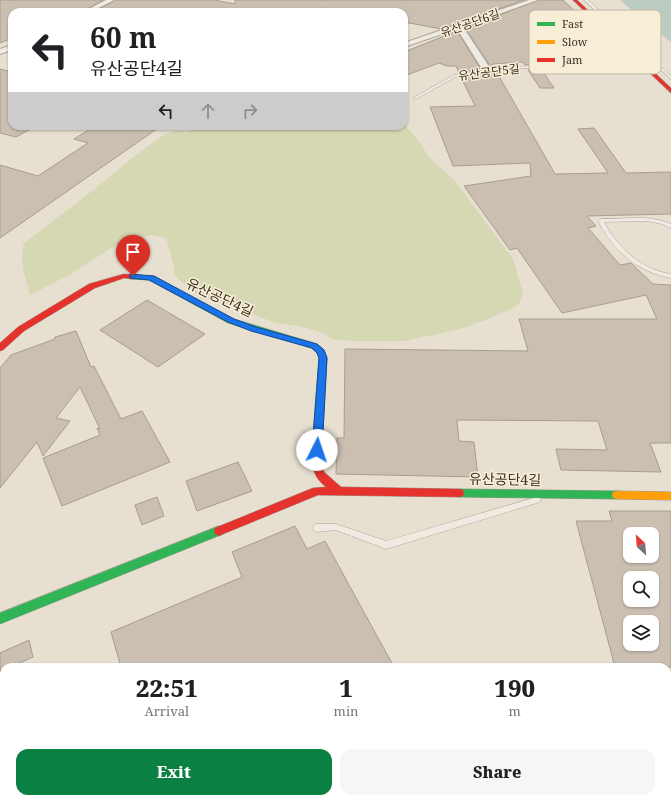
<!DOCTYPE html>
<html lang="en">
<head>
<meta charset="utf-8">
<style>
	body { margin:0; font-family:"Noto Serif","Noto Sans KR",serif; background:#f6f6f6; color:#202124; height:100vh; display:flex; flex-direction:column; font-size:15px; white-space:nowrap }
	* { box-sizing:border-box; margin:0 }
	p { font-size:13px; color:#757577 }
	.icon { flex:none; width:22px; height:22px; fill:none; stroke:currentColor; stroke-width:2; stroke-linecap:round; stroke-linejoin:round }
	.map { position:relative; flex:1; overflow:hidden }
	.sheet { position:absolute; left:0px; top:663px; width:671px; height:140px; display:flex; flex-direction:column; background:#fff; border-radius:12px 12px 0 0; box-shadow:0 1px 3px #0004 }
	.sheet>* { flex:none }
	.banner { position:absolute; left:8px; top:8px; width:400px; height:122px; border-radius:12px; box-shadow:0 1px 3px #0004; background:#fff; color:#202124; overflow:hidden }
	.needle { width:26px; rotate:334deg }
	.tools { position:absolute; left:623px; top:527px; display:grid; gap:8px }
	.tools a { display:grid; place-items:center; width:36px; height:36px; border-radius:8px; background:#fff; box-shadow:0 1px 3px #0004; font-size:20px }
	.pin { position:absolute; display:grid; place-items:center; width:34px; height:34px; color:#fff; margin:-41px -17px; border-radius:50% 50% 50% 0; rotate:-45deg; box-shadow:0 0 4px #0007 }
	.pin .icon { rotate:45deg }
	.me { position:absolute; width:44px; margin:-22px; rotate:4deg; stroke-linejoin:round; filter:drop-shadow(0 0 3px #0008) }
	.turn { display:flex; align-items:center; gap:14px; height:84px; padding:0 16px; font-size:18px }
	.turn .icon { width:52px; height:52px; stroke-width:2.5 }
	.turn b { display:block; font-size:28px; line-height:34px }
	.lanes { display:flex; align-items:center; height:38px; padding:0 16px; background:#0003; justify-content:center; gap:20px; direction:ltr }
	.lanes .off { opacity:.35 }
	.eta { display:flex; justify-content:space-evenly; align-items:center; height:68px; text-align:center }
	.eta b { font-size:24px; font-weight:800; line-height:28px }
	.button { display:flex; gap:8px; margin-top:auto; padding:8px 16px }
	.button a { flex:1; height:46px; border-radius:12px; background:#0b8043; color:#fff; font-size:16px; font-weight:800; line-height:46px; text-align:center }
	.button a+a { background:#f6f6f6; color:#202124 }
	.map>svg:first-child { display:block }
	.green { fill:#d6d7b3 }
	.water { fill:#bcccc2 }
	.building { fill:#cbbfb2; stroke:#a89c90; fill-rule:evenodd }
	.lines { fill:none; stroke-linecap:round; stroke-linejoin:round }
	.lane-casing { stroke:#ada599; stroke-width:1 }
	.street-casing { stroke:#ada599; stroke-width:2 }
	.fast-casing { stroke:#9c958a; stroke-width:1 }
	.slow-casing { stroke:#9c958a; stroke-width:1 }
	.jam-casing { stroke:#9c958a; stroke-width:1 }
	.lane { fill:#efebe3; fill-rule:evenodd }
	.street { fill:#efebe3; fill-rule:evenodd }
	.fast { fill:#30b455; fill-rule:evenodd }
	.slow { fill:#ff9f0a; fill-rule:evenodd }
	.jam { fill:#e5322d; fill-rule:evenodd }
	.route { fill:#1a73e8; stroke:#114b97 }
	.labels { text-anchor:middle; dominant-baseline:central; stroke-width:3; stroke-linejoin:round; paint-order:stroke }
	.far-street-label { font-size:12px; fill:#3d2e20; stroke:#f7eed8 }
	.street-label { font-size:14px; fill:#3d2e20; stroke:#f7eed8 }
	.key { fill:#f7eed8; stroke:#bfb4a1; stroke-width:1 }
	.key-label { font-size:11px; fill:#3d2e20 }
</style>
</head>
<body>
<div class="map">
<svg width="671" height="803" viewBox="0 0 671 803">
	<rect width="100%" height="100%" fill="#e7e0d1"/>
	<path class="green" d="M404,124L418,140L429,157L456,182L513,259L523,293L520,302L515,307L486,320L460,329L405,341H355L334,340L321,332L299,326L276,323L233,307L215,299H202L190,288L180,281L174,274V266L166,238L150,235L122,241L71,274L30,295C25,274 19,265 24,243L96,188L132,158L165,134L178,130L187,132L196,126H404Z"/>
	<path class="water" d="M620,0H671V42L647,24Z"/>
	<path class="building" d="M0,0H103L82,12H12V38L0,43Z
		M115,0H214L235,4V0H524L441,29L404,22V12H347L325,8V12H94Z
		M539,0H563L577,13H571L598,39H591L610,59L525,65L523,62L492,64L494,67L488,68L489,64L465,28Z
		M457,31L480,68H484L459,73L456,66H447L439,63L404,76V52Z
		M0,69L12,72V126H36L16,137L0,133Z
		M541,69L554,88H540L528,70Z
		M496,71L555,174L608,173L578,129L594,128L626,173L671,172V214L587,216L596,226L588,228L620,265L631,263L653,284L671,285V443H650L661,472L561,470L556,449L607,450L598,421L457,420L459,441L474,442L478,477L336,474L337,438H344L345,349L528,351L519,319H657L646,295L562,313L517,248L510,250L464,186L531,176L530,163L453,166L430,107L475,106L461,77Z
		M95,126L109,130L115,126H161L0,238V165L38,176L88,143L74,139Z
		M147,300L205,334L158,367L100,330Z
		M76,331L91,367L94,366L121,419L142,411L170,462L62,506L43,458L100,435L97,428L100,429L80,387L56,418L70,421L43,456L37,442L0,488V368L11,355L55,339V337Z
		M238,462L252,491L197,511L186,481Z
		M157,497L164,516L142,525L135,505Z
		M609,511H671V667H615L576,521H612ZM630,534H652V556H630ZM630,578H652V600H630ZM630,622H652V644H630Z
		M295,526L307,549L325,541L394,667H121L111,632L242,577L232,552Z
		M29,640L33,657L10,667H4V670L0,671V653Z"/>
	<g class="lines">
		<defs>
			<path id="lane" d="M584,0H588L671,76V79Z
				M640,60H641V62L496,70L455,77L416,99L413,98L454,75L496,68Z
				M637,218C649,218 660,219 671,224V228L662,224L647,221L604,222C618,248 642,270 671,274V278C637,272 614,251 598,221L601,219Z
				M537,497L540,498L541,500L540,502L386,549L336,530L316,532L313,530L312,528L313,526L316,524H336L386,541Z"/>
			<path id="street" d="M106,0H114L91,12H83Z
				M529,0H538L463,27L488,65L487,67H481L457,29L404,47V43Z
				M12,45V50L0,54V49Z"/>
			<path id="fast" d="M130,275L154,276L234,319L317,344L324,350L327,358L322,449L320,452H314L312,449L319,358L317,353L311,348L228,323L149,280L130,279Z
				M459,489L617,491L621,492L622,495L621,498L617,499L459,497L455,496L454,493L455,490Z
				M219,526L223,528L224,531L223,534L0,624V613Z"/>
			<path id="slow" d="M617,491L671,492V500L617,499L613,498L612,495L613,492Z"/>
			<path id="jam" d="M573,0H577L671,88V93Z
				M124,274L136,275L137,277L133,279L124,278L95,288L24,331L3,350L0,351V343L18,327L89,284Z
				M317,445L320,446L324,472L341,487L459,489L463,490L464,493L463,496L459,497L318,495L223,534L219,536L215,534L214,531L215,528L313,488L326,487C313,477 311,465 312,449L314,446Z"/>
		</defs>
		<use href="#lane" class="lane-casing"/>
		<use href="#street" class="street-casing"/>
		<use href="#fast" class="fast-casing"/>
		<use href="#slow" class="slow-casing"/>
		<use href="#jam" class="jam-casing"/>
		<use href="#lane" class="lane"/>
		<use href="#street" class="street"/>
		<use href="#fast" class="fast"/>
		<use href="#slow" class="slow"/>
		<use href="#jam" class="jam"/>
	</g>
	<path class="route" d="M130,274L154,276L234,319L256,327L317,344L324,350L327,358L322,450L321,452H314L312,450L319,358L317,353L312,348L251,331L228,322L149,280L130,278Z"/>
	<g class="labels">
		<g class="far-street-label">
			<text transform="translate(470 23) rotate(-19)">유산공단6길</text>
			<text transform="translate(489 72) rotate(-7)">유산공단5길</text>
		</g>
		<g class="street-label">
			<text transform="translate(220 297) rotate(25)">유산공단4길</text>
			<text transform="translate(505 479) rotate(1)">유산공단4길</text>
		</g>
	</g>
	<rect x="529" y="10" width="132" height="64" rx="6" class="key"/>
	<rect x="537" y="22" width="18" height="4" fill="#30b455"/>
	<rect x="537" y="40" width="18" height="4" fill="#ff9f0a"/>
	<rect x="537" y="58" width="18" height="4" fill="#e5322d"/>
	<g class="key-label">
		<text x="562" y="28">Fast</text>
		<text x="562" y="46">Slow</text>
		<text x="562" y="64">Jam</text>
	</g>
</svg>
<div class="tools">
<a><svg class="needle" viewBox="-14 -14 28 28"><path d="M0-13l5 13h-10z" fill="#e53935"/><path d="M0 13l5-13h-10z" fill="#757577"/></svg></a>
<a><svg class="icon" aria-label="search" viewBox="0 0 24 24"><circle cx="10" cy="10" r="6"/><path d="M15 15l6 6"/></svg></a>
<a><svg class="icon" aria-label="layers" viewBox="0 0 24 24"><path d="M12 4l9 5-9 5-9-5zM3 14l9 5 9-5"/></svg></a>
</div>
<div class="pin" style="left:133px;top:276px;background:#d93025"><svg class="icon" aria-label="arrive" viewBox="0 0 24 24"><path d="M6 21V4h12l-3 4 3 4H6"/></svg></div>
<svg class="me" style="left:317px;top:450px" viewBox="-20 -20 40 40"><circle r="19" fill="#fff"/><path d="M0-13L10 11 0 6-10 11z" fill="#1a73e8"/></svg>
<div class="banner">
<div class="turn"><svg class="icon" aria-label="left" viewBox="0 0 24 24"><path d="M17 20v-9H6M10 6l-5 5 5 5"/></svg><div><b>60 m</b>유산공단4길</div></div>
<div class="lanes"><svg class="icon" aria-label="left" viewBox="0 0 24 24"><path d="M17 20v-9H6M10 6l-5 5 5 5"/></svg><svg class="icon off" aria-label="ahead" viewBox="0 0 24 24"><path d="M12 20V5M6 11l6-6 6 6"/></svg><svg class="icon off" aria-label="right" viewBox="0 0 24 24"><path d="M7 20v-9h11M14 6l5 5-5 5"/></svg></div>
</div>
<section class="sheet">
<div class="eta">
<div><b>22:51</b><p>Arrival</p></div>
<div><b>1</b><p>min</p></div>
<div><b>190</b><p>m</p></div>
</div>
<div class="button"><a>Exit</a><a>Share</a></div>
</section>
</div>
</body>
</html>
